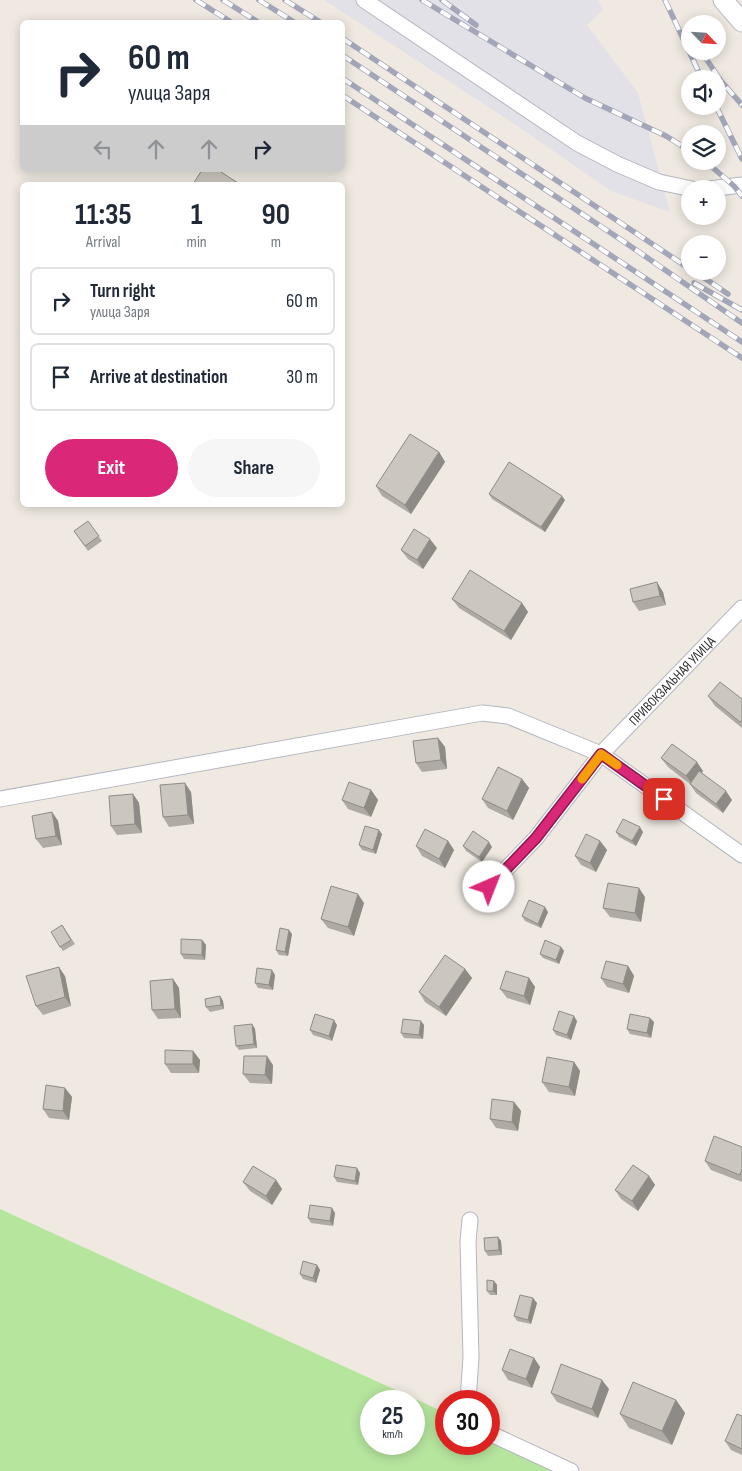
<!DOCTYPE html>
<html lang="en">
<head>
<meta charset="utf-8">
<style>
	body { margin:0; font-family:"Sofia Sans Condensed",sans-serif; background:#f6f6f7; color:#1f2937; height:100vh; display:flex; flex-direction:column; font-size:19px; white-space:nowrap }
	* { box-sizing:border-box; margin:0 }
	p { font-size:16px; color:#747a83 }
	.icon { flex:none; width:28px; height:28px; fill:none; stroke:currentColor; stroke-width:2; stroke-linecap:round; stroke-linejoin:round }
	.map { position:relative; flex:1; overflow:hidden }
	.sheet { position:absolute; left:20px; top:182px; width:325px; height:325px; display:flex; flex-direction:column; background:#fff; border-radius:8px; box-shadow:0 2px 12px #0003 }
	.sheet>* { flex:none }
	.guide { position:absolute; left:20px; top:20px; width:325px; height:152px; border-radius:8px; box-shadow:0 2px 12px #0003; background:#fff; color:#1f2937; overflow:hidden }
	.needle { width:32px; rotate:115deg }
	.fabs { position:absolute; left:681px; top:15px; display:grid; gap:10px }
	.fabs a { display:grid; place-items:center; width:45px; height:45px; border-radius:50%; background:#fff; box-shadow:0 2px 12px #0003; font-size:25px }
	.speed { position:absolute; left:360px; top:1390px; display:flex; gap:10px; font-size:25px; font-weight:700; text-align:center }
	.speed>* { display:grid; place-content:center; width:65px; height:65px; border-radius:50%; background:#fff; box-shadow:0 2px 12px #0003; line-height:1 }
	.speed small { font-size:12px; font-weight:400 }
	.speed .limit { border:8px solid #d22; background:#fff; color:#111 }
	.pin { position:absolute; display:grid; place-items:center; width:42px; height:42px; color:#fff; margin:-21px; border-radius:10px; box-shadow:0 2px 8px #0006 }
	.me { position:absolute; width:55px; margin:-28px; rotate:44deg; stroke-linejoin:round; filter:drop-shadow(0 0 4px #0008) }
	.turn { display:flex; align-items:center; gap:18px; height:105px; padding:0 25px; font-size:22px }
	.turn .icon { width:65px; height:65px; stroke-width:2.5 }
	.turn b { display:block; font-size:35px; line-height:42px }
	.lanes { display:flex; align-items:center; height:48px; padding:0 25px; background:#0003; justify-content:center; gap:25px; direction:ltr }
	.lanes .off { opacity:.35 }
	.eta { display:flex; justify-content:space-evenly; align-items:center; height:85px; text-align:center }
	.eta b { font-size:30px; font-weight:700; line-height:35px }
	.action { display:flex; gap:10px; margin-top:auto; padding:10px 25px }
	.action a { flex:1; height:58px; border-radius:30px; background:#db2777; color:#fff; font-size:20px; font-weight:700; line-height:58px; text-align:center }
	.action a+a { background:#f6f6f7; color:#1f2937 }
	ul { padding:0; list-style:none }
	li { display:flex; align-items:center; gap:15px; height:68px; margin:0 10px 8px; padding:0 15px; border:2px solid #e0e1e3; border-radius:8px }
	li div { flex:1 }
	li b { display:block; font-size:19px }
	li em { font-style:normal }
	.map>svg:first-child { display:block }
	.industrial { fill:#e3e1e8 }
	.green { fill:#b6e59e; fill-rule:evenodd }
	.lines { fill:none; stroke-linecap:round; stroke-linejoin:round }
	.minor-casing { stroke:#b4b7c1; stroke-width:17 }
	.tertiary-casing { stroke:#b4b7c1; stroke-width:21 }
	.minor { stroke:#fff; stroke-width:15 }
	.tertiary { stroke:#fff; stroke-width:19 }
	.rail-casing { stroke:#a3a6b8; stroke-width:5.5 }
	.rail { stroke:#fff; stroke-width:4; stroke-dasharray:11; stroke-linecap:butt }
	.wall { fill:#afaba4 }
	.shaded-wall { fill:#8e8b86 }
	.building { fill:#cbc7bf; stroke:#8e8b86 }
	.route-casing { stroke:#8e194d; stroke-width:12 }
	.route { stroke:#db2777; stroke-width:9 }
	.slow { stroke:#f59e0b; stroke-width:9 }
	.labels { text-anchor:middle; dominant-baseline:central; stroke-width:4; stroke-linejoin:round; paint-order:stroke }
	.street-label { font-size:14px; fill:#2e2e2e; stroke:#fff }
</style>
</head>
<body>
<div class="map">
<svg width="742" height="1471" viewBox="0 0 742 1471">
	<rect width="100%" height="100%" fill="#efe9e1"/>
	<path class="industrial" d="M324,0H598L603,10L587,25L638,93L670,212L611,191L519,127Z"/>
	<path class="green" d="M0,1209L446,1413V1444H489V1433L572,1471H0ZM371,1401H414V1444H371Z"/>
	<g class="lines">
		<defs>
			<g id="minor">
				<path d="M364,0L577,143L617,164L659,182L692,189"/>
				<path d="M709,189L742,185"/>
				<path d="M0,799L482,713L508,716L601,754L742,855"/>
				<path id="s1" d="M489,887L536,838L601,754L742,608"/>
				<path d="M468,1401L471,1357L468,1241L470,1220"/>
				<path d="M489,1433L571,1471"/>
			</g>
			<path id="tertiary" d="M723,0L742,22"/>
		</defs>
		<use href="#minor" class="minor-casing"/>
		<use href="#tertiary" class="tertiary-casing"/>
		<use href="#minor" class="minor"/>
		<use href="#tertiary" class="tertiary"/>
		<defs>
			<path id="rail" d="M196,0L231,22
				M223,0L258,22
				M259,0L294,22
				M285,0L320,22
				M422,0L585,98L666,136L690,151
				M442,0L476,25
				M665,0L702,79
				M342,38L690,269
				M701,51L721,81L742,105
				M342,55L623,241L742,323
				M342,78L742,342
				M342,95L742,358
				M716,106L742,159
				M705,161L734,186L742,196
				M694,271L728,294
				M694,283L742,310"/>
		</defs>
		<use href="#rail" class="rail-casing"/>
		<use href="#rail" class="rail"/>
	</g>
	<path class="wall" d="M439,452L445,462L411,514L382,496L376,486Z
		M489,494L565,500L545,532L492,499Z
		M88,521L102,541L88,551L74,531Z
		M437,548L423,569L408,559L401,550Z
		M663,592L666,605L639,611L633,602Z
		M452,599L522,603L528,612L511,640L459,608Z
		M708,696L742,699V728L715,706Z
		M438,738L445,747L447,769L422,772L416,763Z
		M661,758L703,771L702,773L732,800L723,813L696,793L690,784L668,767Z
		M522,779L529,788L513,820L488,808L482,799Z
		M371,790L378,800L371,817L348,809L342,800Z
		M191,792L194,824L169,827L163,817Z
		M133,794L139,803L142,833L117,835L111,826Z
		M52,812L58,821L62,845L43,848L36,839Z
		M616,832H643L636,846L619,837Z
		M382,834L376,854L362,850L359,845Z
		M448,841L454,850L445,868L422,856L416,846Z
		M600,841L607,850L596,872L581,865L575,856Z
		M463,846L492,847L482,862L466,851Z
		M645,897L641,922L610,917L603,908Z
		M364,903L354,936L328,928L321,919Z
		M548,912L541,928L525,921L522,916Z
		M62,925L75,944L63,951L60,947Z
		M292,934L288,956L279,955L276,950Z
		M202,940L206,945L205,960L184,959L181,954Z
		M561,947L564,951L559,964L543,958L540,954Z
		M628,966L634,976L629,993L607,987L601,978Z
		M465,969L472,978L446,1016L425,1002L419,992Z
		M275,975L273,990L258,988L255,983Z
		M65,976L71,1006L43,1015L36,1006Z
		M529,978L535,987L530,1005L507,998L500,989Z
		M173,979L179,988L181,1018L158,1019L152,1010Z
		M220,996L223,1001L224,1009L210,1012L206,1007Z
		M577,1021L571,1040L556,1035L553,1030Z
		M654,1022L651,1038L630,1034L627,1029Z
		M252,1024L255,1029L257,1048L239,1050L236,1046Z
		M337,1025L332,1041L313,1035L310,1030Z
		M424,1025L423,1039L404,1038L401,1033Z
		M193,1051L200,1060L199,1073H171L165,1064Z
		M574,1062L580,1071L575,1096L549,1092L542,1082Z
		M273,1065L272,1084L250,1083L243,1074Z
		M65,1088L72,1097L69,1120L49,1118L43,1109Z
		M514,1102L521,1111L518,1131L496,1128L490,1119Z
		M742,1147V1182L711,1170L705,1161Z
		M360,1173L358,1185L337,1182L334,1177Z
		M649,1176L655,1185L638,1211L621,1199L615,1190Z
		M276,1180L282,1189L272,1205L250,1191L243,1182Z
		M335,1213L333,1226L311,1223L308,1218Z
		M498,1237L501,1241L502,1255L488,1256L485,1251Z
		M317,1265L320,1270L316,1283L303,1279L300,1274Z
		M494,1281L497,1285V1295H490L487,1291Z
		M537,1303L531,1324L517,1321L514,1316Z
		M534,1358L540,1367L532,1388L508,1380L502,1370Z
		M609,1389L598,1418L557,1402L551,1393Z
		M676,1400L685,1413L672,1445L629,1428L620,1414Z
		M742,1416V1455L731,1450L725,1441Z"/>
	<path class="shaded-wall" d="M439,452L445,462L411,514L405,505Z
		M562,496L565,500L545,532L541,527Z
		M430,539L437,548L423,569L417,560Z
		M657,582L663,592L666,605L660,596Z
		M522,603L528,612L511,640L504,631Z
		M438,738L445,747L447,769L441,760Z
		M697,762L703,771L693,785L686,776Z
		M522,779L529,788L513,820L507,811Z
		M185,783L191,792L194,824L188,815Z
		M371,790L378,800L371,817L364,808Z
		M726,791L732,800L723,813L716,804Z
		M133,794L139,803L142,833L135,824Z
		M52,812L58,821L62,845L56,836Z
		M640,827L643,832L636,846L632,841Z
		M379,830L382,834L376,854L373,850Z
		M448,841L454,850L445,868L439,859Z
		M600,841L607,850L596,872L590,863Z
		M489,842L492,847L482,862L479,857Z
		M639,888L645,897L641,922L635,913Z
		M358,894L364,903L354,936L348,927Z
		M545,907L548,912L541,928L538,924Z
		M289,930L292,934L288,956L285,952Z
		M202,940L206,945L205,960L202,955Z
		M561,947L564,951L559,964L556,960Z
		M628,966L634,976L629,993L623,984Z
		M59,967L65,976L71,1006L65,997Z
		M465,969L472,978L446,1016L439,1007Z
		M272,970L275,975L273,990L269,985Z
		M529,978L535,987L530,1005L524,996Z
		M173,979L179,988L181,1018L175,1009Z
		M220,996L223,1001L224,1009L221,1005Z
		M574,1016L577,1021L571,1040L567,1035Z
		M650,1018L654,1022L651,1038L647,1033Z
		M334,1020L337,1025L332,1041L329,1036Z
		M421,1021L424,1025L423,1039L419,1035Z
		M252,1024L255,1029L257,1048L254,1044Z
		M193,1051L200,1060L199,1073L193,1064Z
		M267,1056L273,1065L272,1084L265,1075Z
		M574,1062L580,1071L575,1096L569,1087Z
		M65,1088L72,1097L69,1120L63,1111Z
		M514,1102L521,1111L518,1131L512,1122Z
		M357,1168L360,1173L358,1185L355,1181Z
		M649,1176L655,1185L638,1211L632,1201Z
		M276,1180L282,1189L272,1205L266,1196Z
		M332,1208L335,1213L333,1226L330,1221Z
		M498,1237L501,1241L502,1255L499,1250Z
		M317,1265L320,1270L316,1283L313,1278Z
		M494,1281L497,1285V1295L493,1291Z
		M533,1298L537,1303L531,1324L528,1320Z
		M534,1358L540,1367L532,1388L526,1379Z
		M602,1380L609,1389L598,1418L592,1409Z
		M676,1400L685,1413L672,1445L662,1431Z"/>
	<path class="building" d="M202,170H218L241,185H195L193,184Z
		M410,434L439,452L405,505L376,486Z
		M509,462L562,496L541,527L489,494Z
		M88,521L99,536L85,546L74,531Z
		M414,529L430,539L417,560L401,550Z
		M470,570L522,603L504,631L452,599Z
		M657,582L660,596L633,602L630,589Z
		M720,682L742,699V720L740,722L708,696Z
		M438,738L441,760L416,763L413,741Z
		M672,744L697,762L686,776L661,758Z
		M498,767L522,779L507,811L482,799Z
		M699,771L726,791L716,804L690,784Z
		M349,782L371,790L364,808L342,800Z
		M185,783L188,815L163,817L160,785Z
		M133,794L135,824L111,826L109,796Z
		M52,812L56,836L36,839L32,816Z
		M623,819L640,827L632,841L616,832Z
		M365,826L379,830L373,850L359,845Z
		M425,829L448,841L439,859L416,846Z
		M473,831L489,842L479,857L463,846Z
		M586,834L600,841L590,863L575,856Z
		M608,883L639,888L635,913L603,908Z
		M331,886L358,894L348,927L321,919Z
		M529,900L545,907L538,924L522,916Z
		M62,925L71,940L60,947L51,932Z
		M280,928L289,930L285,952L276,950Z
		M181,939L202,940V955L181,954Z
		M545,940L561,947L556,960L540,954Z
		M445,955L465,969L439,1007L419,992Z
		M606,961L628,966L623,984L601,978Z
		M59,967L65,997L36,1006L26,976Z
		M257,968L272,970L269,985L255,983Z
		M506,971L529,978L524,996L500,989Z
		M173,979L175,1009L152,1010L150,981Z
		M220,996L221,1005L206,1007L205,999Z
		M559,1011L574,1016L567,1035L553,1030Z
		M315,1014L334,1020L329,1036L310,1030Z
		M630,1014L650,1018L647,1033L627,1029Z
		M403,1019L421,1021L419,1035L401,1033Z
		M252,1024L254,1044L236,1046L234,1026Z
		M165,1050L193,1051V1064H165Z
		M244,1056H267L265,1075L243,1074Z
		M547,1057L574,1062L569,1087L542,1082Z
		M46,1085L65,1088L63,1111L43,1109Z
		M492,1099L514,1102L512,1122L490,1119Z
		M714,1136L742,1147V1169L740,1175L705,1161Z
		M336,1165L357,1168L355,1181L334,1177Z
		M633,1165L649,1176L632,1201L615,1190Z
		M253,1166L276,1180L266,1196L243,1182Z
		M310,1205L332,1208L330,1221L308,1218Z
		M498,1237L499,1250L485,1251L484,1238Z
		M303,1261L317,1265L313,1278L300,1274Z
		M487,1280L494,1281L493,1291H487Z
		M520,1295L533,1298L528,1320L514,1316Z
		M510,1349L534,1358L526,1379L502,1370Z
		M561,1364L602,1380L592,1409L551,1393Z
		M633,1382L676,1400L662,1431L620,1414Z
		M737,1414L742,1416V1449L725,1441Z"/>
	<g class="lines">
		<defs>
			<path id="route" d="M489,887L536,838L601,754L664,799"/>
		</defs>
		<use href="#route" class="route-casing"/>
		<use href="#route" class="route"/>
		<path class="slow" d="M582,779L601,754L617,765"/>
	</g>
	<g class="labels">
		<g class="street-label">
			<text stroke="none"><textPath href="#s1" startOffset="276">ПРИВОКЗАЛЬНАЯ УЛИЦА</textPath></text>
		</g>
	</g>
</svg>
<div class="fabs">
<a><svg class="needle" viewBox="-14 -14 28 28"><path d="M0-13l5 13h-10z" fill="#e53935"/><path d="M0 13l5-13h-10z" fill="#747a83"/></svg></a>
<a><svg class="icon" aria-label="sound" viewBox="0 0 24 24"><path d="M4 9h4l5-4v14l-5-4H4zM17 9q2 3 0 6"/></svg></a>
<a><svg class="icon" aria-label="layers" viewBox="0 0 24 24"><path d="M12 4l9 5-9 5-9-5zM3 14l9 5 9-5"/></svg></a>
<a>+</a>
<a>−</a>
</div>
<div class="speed"><div>25<small>km/h</small></div><div class="limit">30</div></div>
<div class="pin" style="left:664px;top:799px;background:#d93025"><svg class="icon" aria-label="arrive" viewBox="0 0 24 24"><path d="M6 21V4h12l-3 4 3 4H6"/></svg></div>
<svg class="me" style="left:489px;top:887px" viewBox="-20 -20 40 40"><circle r="19" fill="#fff"/><path d="M0-13L10 11 0 6-10 11z" fill="#db2777"/></svg>
<div class="guide">
<div class="turn"><svg class="icon" aria-label="right" viewBox="0 0 24 24"><path d="M7 20v-9h11M14 6l5 5-5 5"/></svg><div><b>60 m</b>улица Заря</div></div>
<div class="lanes"><svg class="icon off" aria-label="left" viewBox="0 0 24 24"><path d="M17 20v-9H6M10 6l-5 5 5 5"/></svg><svg class="icon off" aria-label="ahead" viewBox="0 0 24 24"><path d="M12 20V5M6 11l6-6 6 6"/></svg><svg class="icon off" aria-label="ahead" viewBox="0 0 24 24"><path d="M12 20V5M6 11l6-6 6 6"/></svg><svg class="icon" aria-label="right" viewBox="0 0 24 24"><path d="M7 20v-9h11M14 6l5 5-5 5"/></svg></div>
</div>
<section class="sheet">
<div class="eta">
<div><b>11:35</b><p>Arrival</p></div>
<div><b>1</b><p>min</p></div>
<div><b>90</b><p>m</p></div>
</div>
<ul>
<li><svg class="icon" aria-label="right" viewBox="0 0 24 24"><path d="M7 20v-9h11M14 6l5 5-5 5"/></svg><div><b>Turn right</b><p>улица Заря</p></div><em>60 m</em></li>
<li><svg class="icon" aria-label="arrive" viewBox="0 0 24 24"><path d="M6 21V4h12l-3 4 3 4H6"/></svg><div><b>Arrive at destination</b></div><em>30 m</em></li>
</ul>
<div class="action"><a>Exit</a><a>Share</a></div>
</section>
</div>
</body>
</html>
